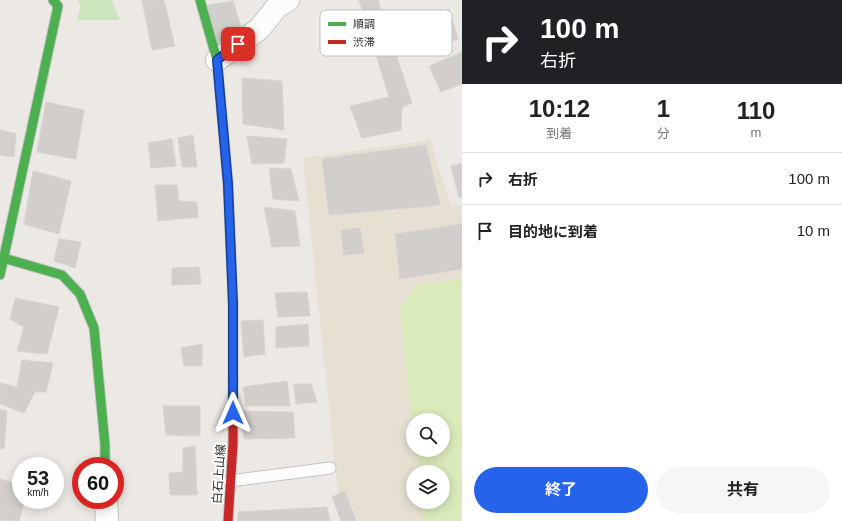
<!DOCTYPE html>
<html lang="ja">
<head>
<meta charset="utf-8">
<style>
	body { margin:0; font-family:Helvetica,"Noto Sans JP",sans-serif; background:#f6f6f6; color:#222; height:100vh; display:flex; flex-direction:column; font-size:15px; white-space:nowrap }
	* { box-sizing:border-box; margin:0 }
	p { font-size:13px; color:#767676 }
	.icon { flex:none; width:22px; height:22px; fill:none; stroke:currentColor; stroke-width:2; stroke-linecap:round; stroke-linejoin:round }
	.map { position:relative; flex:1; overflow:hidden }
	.drawer { display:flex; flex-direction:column; background:#fff; width:380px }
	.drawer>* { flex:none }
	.banner { background:#202124; color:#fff; overflow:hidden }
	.controls { position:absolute; left:406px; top:413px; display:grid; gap:8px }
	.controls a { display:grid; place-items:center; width:44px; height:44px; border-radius:50%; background:#fff; box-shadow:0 2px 10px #0003; font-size:20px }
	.speed { position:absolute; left:12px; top:457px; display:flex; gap:8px; font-size:20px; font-weight:700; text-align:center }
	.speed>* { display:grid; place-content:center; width:52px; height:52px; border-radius:50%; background:#fff; box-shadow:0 2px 10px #0003; line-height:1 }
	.speed small { font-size:10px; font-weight:400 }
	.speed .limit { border:6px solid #d22; background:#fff; color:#111 }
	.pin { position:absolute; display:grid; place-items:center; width:34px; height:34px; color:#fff; margin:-17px; border-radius:8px; box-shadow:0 2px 6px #0006 }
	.me { position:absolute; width:44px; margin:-22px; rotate:0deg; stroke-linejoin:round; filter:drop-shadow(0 0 3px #0008) }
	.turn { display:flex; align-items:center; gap:14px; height:84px; padding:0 12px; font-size:18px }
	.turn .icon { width:52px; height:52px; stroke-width:2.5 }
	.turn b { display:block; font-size:28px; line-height:34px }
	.eta { display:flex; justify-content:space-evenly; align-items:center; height:68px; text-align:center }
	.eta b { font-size:24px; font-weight:700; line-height:28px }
	.primary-button { display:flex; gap:8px; margin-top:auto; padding:8px 12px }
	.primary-button a { flex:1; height:46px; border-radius:24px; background:#2563eb; color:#fff; font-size:16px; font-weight:700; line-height:46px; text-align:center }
	.primary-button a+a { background:#f6f6f6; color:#222 }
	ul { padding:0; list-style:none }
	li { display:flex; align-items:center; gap:12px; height:52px; padding:0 12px; border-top:1px solid #e0e0e0 }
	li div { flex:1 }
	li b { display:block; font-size:15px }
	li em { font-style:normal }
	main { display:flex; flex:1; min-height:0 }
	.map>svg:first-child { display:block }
	.education { fill:#e6e0d3; fill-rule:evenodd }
	.green { fill:#cee6be }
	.pitch { fill:#d9eabb }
	.building { fill:#d1cecb; stroke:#d7d4d0 }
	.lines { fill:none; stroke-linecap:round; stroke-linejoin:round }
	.lane-casing { stroke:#c5c4c5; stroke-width:13 }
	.street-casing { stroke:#c5c4c5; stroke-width:24 }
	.fast-casing { stroke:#c5c4c5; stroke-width:11 }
	.jam-casing { stroke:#c5c4c5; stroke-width:11 }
	.lane { stroke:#fcfcfb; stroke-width:11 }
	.street { stroke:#fcfcfb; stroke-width:22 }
	.fast { stroke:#4caf50; stroke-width:9 }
	.jam { stroke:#c62828; stroke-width:9 }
	.route-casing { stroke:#184099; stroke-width:10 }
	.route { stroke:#2563eb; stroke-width:7 }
	.labels { text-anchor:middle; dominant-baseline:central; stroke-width:3.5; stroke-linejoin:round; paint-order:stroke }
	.street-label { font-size:12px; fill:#2e2e2e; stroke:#fff }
	.key { fill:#fff; stroke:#c0c0c0; stroke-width:1 }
	.key-label { font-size:11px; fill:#2e2e2e }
</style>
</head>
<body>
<main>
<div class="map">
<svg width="462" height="521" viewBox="0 0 462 521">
	<rect width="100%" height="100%" fill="#ece8e4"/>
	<path class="education" d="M430,140L451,206L462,205V521H349L338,493L303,158ZM413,420H443V450H413ZM413,472H443V502H413Z"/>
	<path class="green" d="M77,0H112L120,20H77L81,5Z"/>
	<path class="pitch" d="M462,279V521H423L421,502H443V472H418L416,450H443V420H413V426L400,307L417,285Z"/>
	<path class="building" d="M142,0H164L175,46L152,50Z
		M359,0H378L412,103L402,107L401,130L362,138L350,106L389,97Z
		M233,1L243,34L214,43L203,6Z
		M449,9L458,39L425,51L415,21Z
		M462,52V84L441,92L429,66Z
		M242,78L282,81L284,130L243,124Z
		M46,102L84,110L76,159L37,152Z
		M0,130L16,134L14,157L0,155Z
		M193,135L197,167H182L178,138Z
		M247,136L287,139L284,163L252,164Z
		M172,139L176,166L151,168L148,143Z
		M426,145L440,205L329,215L322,159Z
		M462,163V197L459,198L451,166Z
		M269,168L291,169L299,201L273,199Z
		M33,171L71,181L59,234L24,224Z
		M155,185H177L179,201L197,202L198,217L158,221Z
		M264,207L295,211L300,246L272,247Z
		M462,224V269L400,279L395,234Z
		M360,228L364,253L344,255L341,230Z
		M59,239L81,242L75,268L54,261Z
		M199,267L201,284L172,285V268Z
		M307,292L310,316L278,317L275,293Z
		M15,298L59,307L47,354L17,351L24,327L10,319Z
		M263,320L265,354L244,357L241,321Z
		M308,324L309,346L276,348V327Z
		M202,344V366H184L181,348Z
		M22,360L53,363L46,392H35L24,413L0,404V383L17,387Z
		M287,381L290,406H246L243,387Z
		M294,384H311L317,402L296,404Z
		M163,406H200V436L166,435Z
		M0,409L7,411L4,449L0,448Z
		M242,411L293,412L295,438L244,439Z
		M195,446L197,495H170L169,473L183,472V448Z
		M0,479L21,485V500H25L19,521L0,520Z
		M345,491L356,521H341L332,497Z
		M327,507L330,521H238V512Z"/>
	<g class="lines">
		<defs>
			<path id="lane" d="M230,481L330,468"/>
			<path id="street" d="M217,60L259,29L277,7L288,0
				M106,500L107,521"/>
			<path id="fast" d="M200,0L217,60L228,184L233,304V379
				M0,257L62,275L80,294L94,328L105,445V466
				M0,275L58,6L53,0"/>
			<path id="jam" d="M228,521L233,444V379"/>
		</defs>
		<use href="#lane" class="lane-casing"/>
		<use href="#street" class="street-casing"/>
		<use href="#fast" class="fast-casing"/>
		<use href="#jam" class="jam-casing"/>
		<use href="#lane" class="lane"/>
		<use href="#street" class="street"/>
		<use href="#fast" class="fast"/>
		<use href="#jam" class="jam"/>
	</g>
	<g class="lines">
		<defs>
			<path id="route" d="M233,413V304L228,184L217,60L238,44"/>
		</defs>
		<use href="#route" class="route-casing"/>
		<use href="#route" class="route"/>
	</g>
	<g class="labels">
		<g class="street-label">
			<text transform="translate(219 474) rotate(-86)">白石上山線</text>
		</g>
	</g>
	<rect x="320" y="10" width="132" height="46" rx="6" class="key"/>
	<rect x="328" y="22" width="18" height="4" fill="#4caf50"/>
	<rect x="328" y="40" width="18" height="4" fill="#c62828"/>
	<g class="key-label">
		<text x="353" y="28">順調</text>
		<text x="353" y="46">渋滞</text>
	</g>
</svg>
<div class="controls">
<a><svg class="icon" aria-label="search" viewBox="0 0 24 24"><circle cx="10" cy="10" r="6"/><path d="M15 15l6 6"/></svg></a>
<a><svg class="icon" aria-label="layers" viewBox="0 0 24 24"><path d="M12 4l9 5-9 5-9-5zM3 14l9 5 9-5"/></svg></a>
</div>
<div class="speed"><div>53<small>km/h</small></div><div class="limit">60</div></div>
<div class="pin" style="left:238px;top:44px;background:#d93025"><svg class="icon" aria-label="arrive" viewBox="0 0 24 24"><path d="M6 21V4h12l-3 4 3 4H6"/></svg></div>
<svg class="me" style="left:233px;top:413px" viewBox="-20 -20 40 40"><path d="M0-17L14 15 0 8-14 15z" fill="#2563eb" stroke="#fff" stroke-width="4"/></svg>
</div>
<section class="drawer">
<div class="banner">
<div class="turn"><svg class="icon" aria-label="right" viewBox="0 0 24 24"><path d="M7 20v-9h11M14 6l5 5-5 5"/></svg><div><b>100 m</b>右折</div></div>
</div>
<div class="eta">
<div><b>10:12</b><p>到着</p></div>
<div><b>1</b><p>分</p></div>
<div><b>110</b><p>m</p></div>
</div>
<ul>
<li><svg class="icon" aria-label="right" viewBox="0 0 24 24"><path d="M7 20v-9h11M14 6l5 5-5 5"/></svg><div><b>右折</b></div><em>100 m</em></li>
<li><svg class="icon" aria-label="arrive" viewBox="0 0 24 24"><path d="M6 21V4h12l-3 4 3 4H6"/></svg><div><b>目的地に到着</b></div><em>10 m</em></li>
</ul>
<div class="primary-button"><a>終了</a><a>共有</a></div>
</section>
</main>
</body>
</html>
